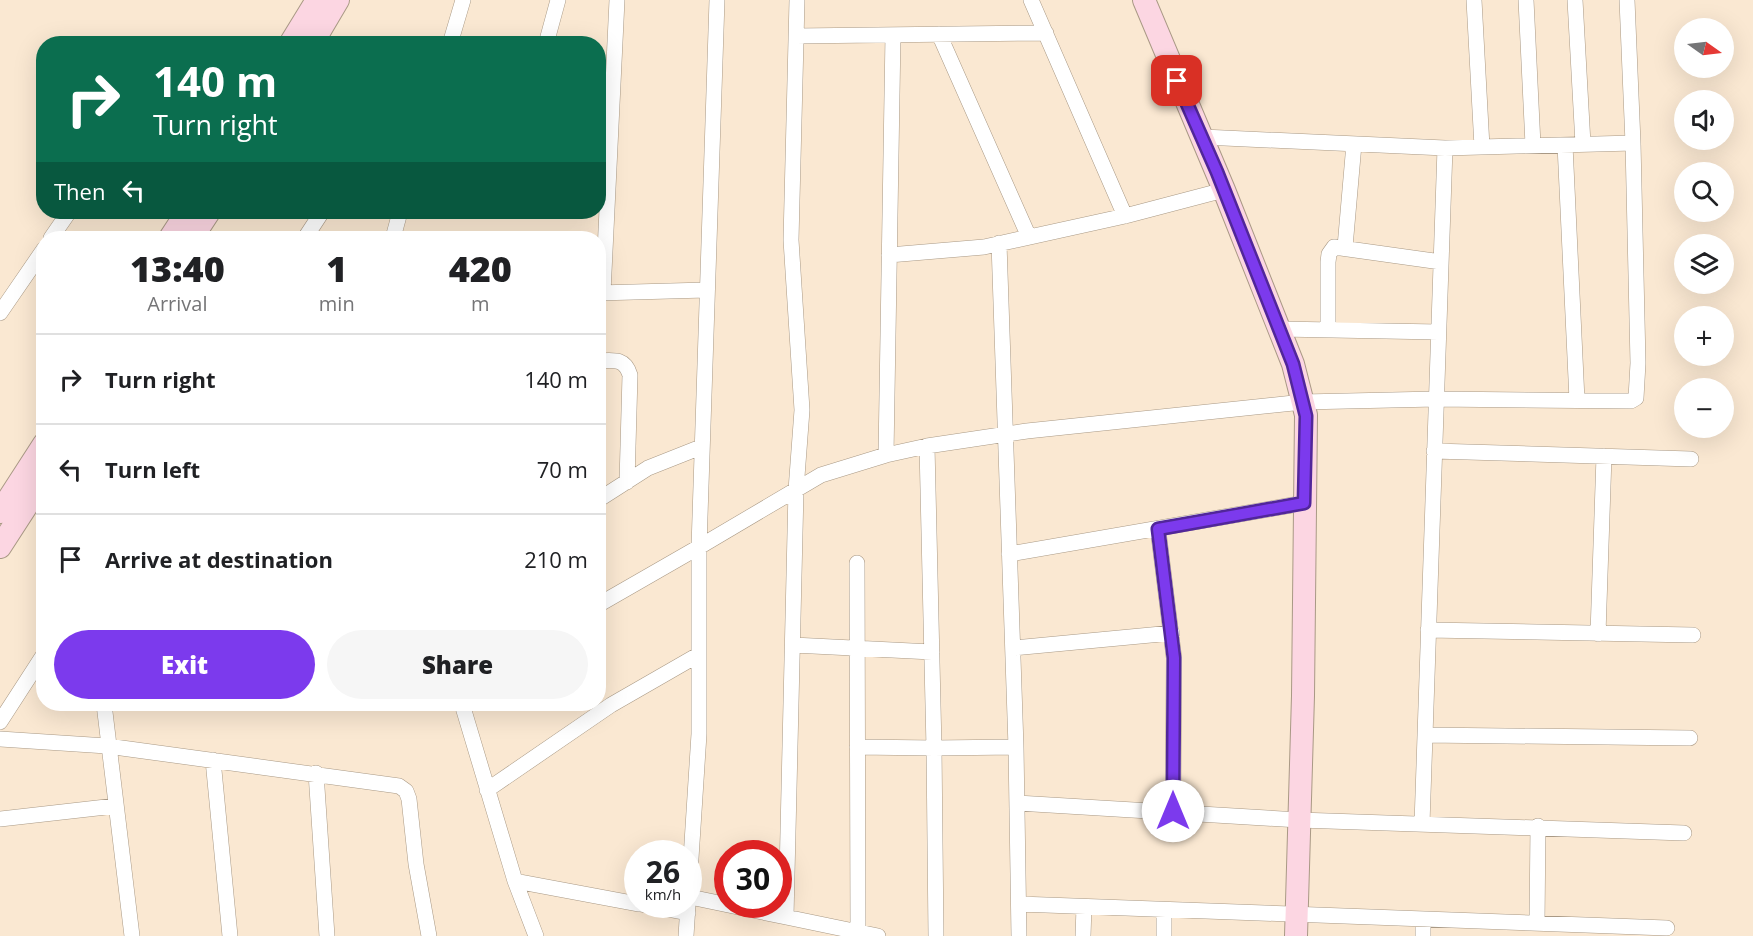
<!DOCTYPE html>
<html lang="en">
<head>
<meta charset="utf-8">
<style>
	body { margin:0; font-family:"Open Sans",sans-serif; background:#f6f6f6; color:#202124; height:100vh; display:flex; flex-direction:column; font-size:22px; white-space:nowrap }
	* { box-sizing:border-box; margin:0 }
	p { font-size:20px; color:#757577 }
	.icon { flex:none; width:33px; height:33px; fill:none; stroke:currentColor; stroke-width:2; stroke-linecap:round; stroke-linejoin:round }
	.map { position:relative; flex:1; overflow:hidden }
	.details { position:absolute; left:36px; top:231px; width:570px; height:480px; display:flex; flex-direction:column; background:#fff; border-radius:24px; box-shadow:0 6px 24px #0002 }
	.details>* { flex:none }
	.banner { position:absolute; left:36px; top:36px; width:570px; height:183px; border-radius:24px; box-shadow:0 6px 24px #0002; background:#0b6e4f; color:#fff; overflow:hidden }
	.needle { width:39px; rotate:104deg }
	.controls { position:absolute; left:1674px; top:18px; display:grid; gap:12px }
	.controls a { display:grid; place-items:center; width:60px; height:60px; border-radius:50%; background:#fff; box-shadow:0 6px 24px #0002; font-size:30px }
	.speed { position:absolute; left:624px; top:840px; display:flex; gap:12px; font-size:30px; font-weight:700; text-align:center }
	.speed>* { display:grid; place-content:center; width:78px; height:78px; border-radius:50%; background:#fff; box-shadow:0 6px 24px #0002; line-height:1 }
	.speed small { font-size:15px; font-weight:400 }
	.speed .limit { border:9px solid #d22; background:#fff; color:#111 }
	.pin { position:absolute; display:grid; place-items:center; width:51px; height:51px; color:#fff; margin:-26px; border-radius:12px; box-shadow:0 3px 9px #0006 }
	.me { position:absolute; width:66px; margin:-33px; rotate:0deg; stroke-linejoin:round; filter:drop-shadow(0 0 4px #0008) }
	.turn { display:flex; align-items:center; gap:21px; height:126px; padding:0 18px; font-size:27px }
	.turn .icon { width:78px; height:78px; stroke-width:2.5 }
	.turn b { display:block; font-size:42px; line-height:51px }
	.then { display:flex; align-items:center; height:57px; padding:0 18px; background:#0003; gap:12px; font-size:22px }
	.eta { display:flex; justify-content:space-evenly; align-items:center; height:102px; text-align:center }
	.eta b { font-size:36px; font-weight:800; line-height:42px }
	.primary-button { display:flex; gap:12px; margin-top:auto; padding:12px 18px }
	.primary-button a { flex:1; height:69px; border-radius:36px; background:#7c3aed; color:#fff; font-size:24px; font-weight:800; line-height:69px; text-align:center }
	.primary-button a+a { background:#f6f6f6; color:#202124 }
	ul { padding:0; list-style:none }
	li { display:flex; align-items:center; gap:18px; height:90px; padding:0 18px; border-top:2px solid #e0e0e0 }
	li div { flex:1 }
	li b { display:block; font-size:22px }
	li em { font-style:normal }
	.map>svg:first-child { display:block }
	.lines { fill:none; stroke-linecap:round; stroke-linejoin:round }
	.minor-casing { stroke:#a99985; stroke-width:16 }
	.secondary-casing { stroke:#a99985; stroke-width:24 }
	.minor { stroke:#fff; stroke-width:15 }
	.secondary { stroke:#fcd6e2; stroke-width:22 }
	.route-casing { stroke:#51269a; stroke-width:15 }
	.route { stroke:#7c3aed; stroke-width:10 }
</style>
</head>
<body>
<div class="map">
<svg width="1753" height="936" viewBox="0 0 1753 936">
	<rect width="100%" height="100%" fill="#fae8d2"/>
	<g class="lines">
		<defs>
			<path id="minor" d="M1031,0L1125,216
				M1474,0L1482,147
				M1526,0L1533,145
				M1575,0L1583,144
				M939,34L1029,237
				M796,36L1046,33
				M450,44L463,0
				M546,44L558,0
				M1203,137L1445,148L1633,143
				M1565,145L1577,400
				M51,238L69,212
				M305,238L322,212
				M393,238L400,212
				M999,243L1016,747L1019,936
				M1345,247L1354,144
				M889,255L984,247L1125,216L1224,190
				M598,293L706,290
				M603,293L617,0
				M0,313L44,249
				M1280,329L1438,332
				M1328,330V262L1329,254L1334,247L1441,262
				M598,361C614,360 625,358 630,375L627,482
				M1434,451L1691,459
				M886,455L893,35
				M598,500L648,468L701,447
				M1158,529L1174,658L1173,811
				M1009,554L1304,503
				M857,563L858,932
				M598,605L699,547L717,0
				M1428,630L1693,635
				M1598,634L1604,456
				M793,645L932,652
				M1013,648L1172,633
				M104,704L132,936
				M462,704L515,881L536,936
				M0,722L44,654
				M1425,735L1690,738
				M0,739L107,746L399,786L406,791L409,799L416,864L429,936
				M857,747L934,748L927,446
				M213,760L230,936
				M316,773L327,936
				M487,790L611,705L698,655
				M1017,803L1299,820L1684,833
				M0,819L115,806
				M1422,824L1445,148
				M515,881L638,904
				M690,897L786,917L796,490L802,410L791,240L797,0
				M640,904L688,913
				M1019,904L1667,928
				M786,917L878,936
				M1537,923L1538,826
				M686,936L699,734V547L821,475L886,455L927,446L1027,431L1303,402L1436,399L1631,401L1636,398L1638,363L1633,143L1627,0
				M936,936L934,748L1016,747
				M1083,936L1084,907
				M1164,936V910
				M1423,936V919"/>
			<path id="secondary" d="M1144,0L1224,190L1293,364L1306,415L1303,696L1296,936
				M290,44L317,0
				M312,44L338,0
				M170,238L187,212
				M192,238L209,212
				M0,512L44,444
				M0,547L44,479"/>
		</defs>
		<use href="#minor" class="minor-casing"/>
		<use href="#secondary" class="secondary-casing"/>
		<use href="#minor" class="minor"/>
		<use href="#secondary" class="secondary"/>
	</g>
	<g class="lines">
		<defs>
			<path id="route" d="M1173,811L1174,658L1158,529L1304,503L1306,416L1293,364L1217,172L1177,81"/>
		</defs>
		<use href="#route" class="route-casing"/>
		<use href="#route" class="route"/>
	</g>
</svg>
<div class="controls">
<a><svg class="needle" viewBox="-14 -14 28 28"><path d="M0-13l5 13h-10z" fill="#e53935"/><path d="M0 13l5-13h-10z" fill="#757577"/></svg></a>
<a><svg class="icon" aria-label="sound" viewBox="0 0 24 24"><path d="M4 9h4l5-4v14l-5-4H4zM17 9q2 3 0 6"/></svg></a>
<a><svg class="icon" aria-label="search" viewBox="0 0 24 24"><circle cx="10" cy="10" r="6"/><path d="M15 15l6 6"/></svg></a>
<a><svg class="icon" aria-label="layers" viewBox="0 0 24 24"><path d="M12 4l9 5-9 5-9-5zM3 14l9 5 9-5"/></svg></a>
<a>+</a>
<a>−</a>
</div>
<div class="speed"><div>26<small>km/h</small></div><div class="limit">30</div></div>
<div class="pin" style="left:1177px;top:81px;background:#d93025"><svg class="icon" aria-label="arrive" viewBox="0 0 24 24"><path d="M6 21V4h12l-3 4 3 4H6"/></svg></div>
<svg class="me" style="left:1173px;top:811px" viewBox="-20 -20 40 40"><circle r="19" fill="#fff"/><path d="M0-13L10 11 0 6-10 11z" fill="#7c3aed"/></svg>
<div class="banner">
<div class="turn"><svg class="icon" aria-label="right" viewBox="0 0 24 24"><path d="M7 20v-9h11M14 6l5 5-5 5"/></svg><div><b>140 m</b>Turn right</div></div>
<div class="then">Then<svg class="icon" aria-label="left" viewBox="0 0 24 24"><path d="M17 20v-9H6M10 6l-5 5 5 5"/></svg></div>
</div>
<section class="details">
<div class="eta">
<div><b>13:40</b><p>Arrival</p></div>
<div><b>1</b><p>min</p></div>
<div><b>420</b><p>m</p></div>
</div>
<ul>
<li><svg class="icon" aria-label="right" viewBox="0 0 24 24"><path d="M7 20v-9h11M14 6l5 5-5 5"/></svg><div><b>Turn right</b></div><em>140 m</em></li>
<li><svg class="icon" aria-label="left" viewBox="0 0 24 24"><path d="M17 20v-9H6M10 6l-5 5 5 5"/></svg><div><b>Turn left</b></div><em>70 m</em></li>
<li><svg class="icon" aria-label="arrive" viewBox="0 0 24 24"><path d="M6 21V4h12l-3 4 3 4H6"/></svg><div><b>Arrive at destination</b></div><em>210 m</em></li>
</ul>
<div class="primary-button"><a>Exit</a><a>Share</a></div>
</section>
</div>
</body>
</html>
